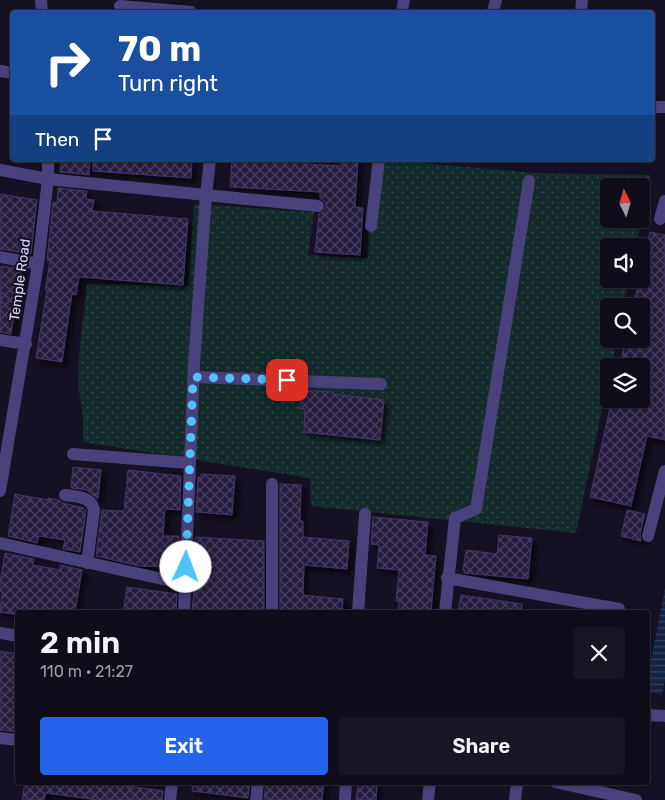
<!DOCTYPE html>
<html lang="en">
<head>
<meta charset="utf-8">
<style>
	body { margin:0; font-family:Rubik,sans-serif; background:#191623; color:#f1f3f6; height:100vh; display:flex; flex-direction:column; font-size:19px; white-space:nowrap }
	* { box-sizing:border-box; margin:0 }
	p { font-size:16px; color:#9c9ca2 }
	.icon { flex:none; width:28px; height:28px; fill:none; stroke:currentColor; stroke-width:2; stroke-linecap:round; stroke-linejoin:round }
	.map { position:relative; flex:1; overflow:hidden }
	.side { position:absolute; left:15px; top:610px; width:635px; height:175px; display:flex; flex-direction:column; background:#100d1a; border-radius:5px; box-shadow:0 1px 4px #0004,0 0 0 1px #302d39 }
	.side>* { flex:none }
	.guide { position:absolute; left:10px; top:10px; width:645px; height:152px; border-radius:5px; box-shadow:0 1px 4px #0004,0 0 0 1px #302d39; background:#1a4fa0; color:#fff; overflow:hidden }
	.needle { width:32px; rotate:355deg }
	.controls { position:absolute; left:600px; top:178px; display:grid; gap:10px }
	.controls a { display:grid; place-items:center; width:50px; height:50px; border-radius:5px; background:#100d1a; box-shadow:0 1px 4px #0004,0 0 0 1px #302d39; font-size:25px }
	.pin { position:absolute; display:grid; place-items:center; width:42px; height:42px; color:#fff; margin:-21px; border-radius:10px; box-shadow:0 2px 8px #0006 }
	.me { position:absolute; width:55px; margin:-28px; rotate:2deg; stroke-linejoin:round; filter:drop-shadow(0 0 4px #0008) }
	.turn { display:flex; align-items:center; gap:18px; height:105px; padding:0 25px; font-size:22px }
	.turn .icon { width:65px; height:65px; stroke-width:2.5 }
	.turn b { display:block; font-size:35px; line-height:42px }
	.then { display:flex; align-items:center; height:48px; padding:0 25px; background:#0003; gap:10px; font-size:19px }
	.round { display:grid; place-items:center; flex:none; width:52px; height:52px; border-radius:5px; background:#191623 }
	.summary { display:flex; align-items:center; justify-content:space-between; height:85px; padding:0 25px }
	h1 { font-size:30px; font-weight:600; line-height:38px }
	.action { display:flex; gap:10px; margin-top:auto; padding:10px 25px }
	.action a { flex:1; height:58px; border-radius:5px; background:#2563eb; color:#fff; font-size:20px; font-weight:600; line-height:58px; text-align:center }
	.action a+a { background:#191623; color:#f1f3f6 }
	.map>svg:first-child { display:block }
	.grass { fill:url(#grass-dots); fill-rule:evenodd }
	.water { fill:url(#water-rules) }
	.building { fill:url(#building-cross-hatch); stroke:#43346a; filter:url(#shadow) }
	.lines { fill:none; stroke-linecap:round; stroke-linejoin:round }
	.minor { stroke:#48417b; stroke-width:12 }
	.route { stroke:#4fc3f7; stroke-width:9; stroke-dasharray:0 16.2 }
	.labels { text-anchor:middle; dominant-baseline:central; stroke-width:4; stroke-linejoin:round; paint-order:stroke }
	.street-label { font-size:14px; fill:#ddd6fa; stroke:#151122 }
</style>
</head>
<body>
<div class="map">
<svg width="665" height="800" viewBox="0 0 665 800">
	<defs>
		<pattern id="grass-dots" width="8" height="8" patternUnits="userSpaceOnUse" patternTransform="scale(1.25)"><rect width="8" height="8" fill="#142a2b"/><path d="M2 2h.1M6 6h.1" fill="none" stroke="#36484b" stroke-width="1.8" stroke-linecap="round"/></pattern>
		<pattern id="water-rules" width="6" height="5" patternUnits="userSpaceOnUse" patternTransform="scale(1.25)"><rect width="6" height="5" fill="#142243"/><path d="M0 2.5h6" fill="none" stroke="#36415f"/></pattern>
		<pattern id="building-cross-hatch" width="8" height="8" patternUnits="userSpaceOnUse" patternTransform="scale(1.25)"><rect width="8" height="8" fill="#281f41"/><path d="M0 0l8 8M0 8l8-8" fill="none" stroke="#473f5d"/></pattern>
		<filter id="shadow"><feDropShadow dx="4.5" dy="4.5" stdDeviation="2.5" flood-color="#0009"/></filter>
	</defs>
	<rect width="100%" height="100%" fill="#151122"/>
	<path class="grass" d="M372,160H388L535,173L651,175L636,246H609V279H629L623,306H609V339H617L611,366H609V376L576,533L311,506L310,478L83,442V416L78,387L79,354L87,284L188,286L194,204L314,212L308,255L368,258ZM609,186H641V219H609Z"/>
	<path class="water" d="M665,588V679L662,695L648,692V676Z"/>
	<path class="building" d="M61,160H90L89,175L60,172Z
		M93,160H192L191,178L93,171Z
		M232,160H308V164L341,166V160H358L355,207L363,208L360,255L315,252L319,214L324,211L326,206L325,202L320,198V192L230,187Z
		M58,188L87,191L86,199L94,200L92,211L188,219L183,285L79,277L76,295L72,294L62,362L36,358L47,290H45L50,261L47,260L53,202L57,203Z
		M0,194L37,200L31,254L0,249Z
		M650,232L665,235V440L647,436L631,506L590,497L612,399H641V360L622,356L626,339H641V306H633L640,279H641V271Z
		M1,266L21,269L11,334L0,332Z
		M301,390L333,392V394L384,400L380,440L304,432L305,409H300Z
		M73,467L101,470L98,499L86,490L71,488Z
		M128,470L181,476L180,510L165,509L163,536H179L178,561H168L167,567L139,566L96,556L102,510L124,511Z
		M201,474L235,476L232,515L196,512L198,477H201Z
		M280,484L301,485L300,521H303V537L349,541L347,569L304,565L303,595L343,599L342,612H280Z
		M15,494L48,500V498L59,500L63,503L84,508L86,511L80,552L63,549L65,540L39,536L37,543L8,536Z
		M627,510L645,514L640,534L641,541L621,536Z
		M373,517L428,522L425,555L436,556L431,612H398L399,601H396L399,570L377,568L379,545L371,544Z
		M499,535L532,538L528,579L464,573L465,570H463L466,550L497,554Z
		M195,537L264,541V612H192L197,562H194Z
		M5,553L34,559L33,565L60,570V565L82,570L75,612H18V615L0,612L2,592L0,591V582Z
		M127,587L177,594L176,612H123Z
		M461,595L522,604V612H458Z
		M0,651L18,654V732L0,730Z
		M25,782H100L163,791L162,800H98L46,793L44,800H22Z
		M193,782H250L248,798L192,791Z
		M266,782H324L322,800H264Z
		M358,784L377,786L376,800H356Z"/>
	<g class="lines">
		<path class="minor" d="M41,0L42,12
			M120,6L191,12
			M402,12L404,0
			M493,12L496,0
			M581,12L582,0
			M0,71L12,73
			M652,107H665
			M0,170L48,179L206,195L210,160
			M660,219L665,201
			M371,226L379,160
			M0,257L38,264
			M0,340L26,344
			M193,377L381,384
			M73,454L189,463
			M272,484V612
			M0,491L38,264L48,179V160
			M65,495C77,497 91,496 94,510L87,563
			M648,536L665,471
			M0,543L185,584
			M447,578L619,609
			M184,612L194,364L206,195L318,206
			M358,612L365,514
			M445,612L455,518L476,509L529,181
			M0,633L18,636
			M648,715L665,716
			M0,738L18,740
			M555,782L636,800
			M170,800L172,782
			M256,800L258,782
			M345,800L346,782
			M428,800L430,782
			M515,800L517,782"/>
	</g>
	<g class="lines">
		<path class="route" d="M186,567L193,377L287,380"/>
	</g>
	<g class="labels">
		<g class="street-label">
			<text transform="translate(20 280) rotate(-82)">Temple Road</text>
		</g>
	</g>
</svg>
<div class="controls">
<a><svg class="needle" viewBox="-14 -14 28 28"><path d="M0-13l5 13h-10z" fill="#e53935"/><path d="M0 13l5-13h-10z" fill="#9c9ca2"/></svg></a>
<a><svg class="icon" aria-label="sound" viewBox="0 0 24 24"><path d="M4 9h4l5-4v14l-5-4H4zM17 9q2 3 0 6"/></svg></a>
<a><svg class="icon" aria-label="search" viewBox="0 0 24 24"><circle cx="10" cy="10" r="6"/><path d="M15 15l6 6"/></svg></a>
<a><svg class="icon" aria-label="layers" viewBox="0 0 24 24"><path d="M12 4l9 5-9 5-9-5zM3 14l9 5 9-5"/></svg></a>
</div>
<div class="pin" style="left:287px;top:380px;background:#d93025"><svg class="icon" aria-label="arrive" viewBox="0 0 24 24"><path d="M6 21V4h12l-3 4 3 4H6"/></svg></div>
<svg class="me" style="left:186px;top:567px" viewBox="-20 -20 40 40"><circle r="19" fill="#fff"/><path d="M0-13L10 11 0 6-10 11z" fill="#4fc3f7"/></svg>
<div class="guide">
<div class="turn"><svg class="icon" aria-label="right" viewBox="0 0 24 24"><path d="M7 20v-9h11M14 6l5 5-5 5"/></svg><div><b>70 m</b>Turn right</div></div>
<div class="then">Then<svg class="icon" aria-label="arrive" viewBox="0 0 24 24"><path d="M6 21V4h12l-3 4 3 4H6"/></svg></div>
</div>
<section class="side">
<div class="summary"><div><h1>2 min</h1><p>110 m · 21:27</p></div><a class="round"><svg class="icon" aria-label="close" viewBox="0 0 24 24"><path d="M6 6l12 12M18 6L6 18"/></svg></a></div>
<div class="action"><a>Exit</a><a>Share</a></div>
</section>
</div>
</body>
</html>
